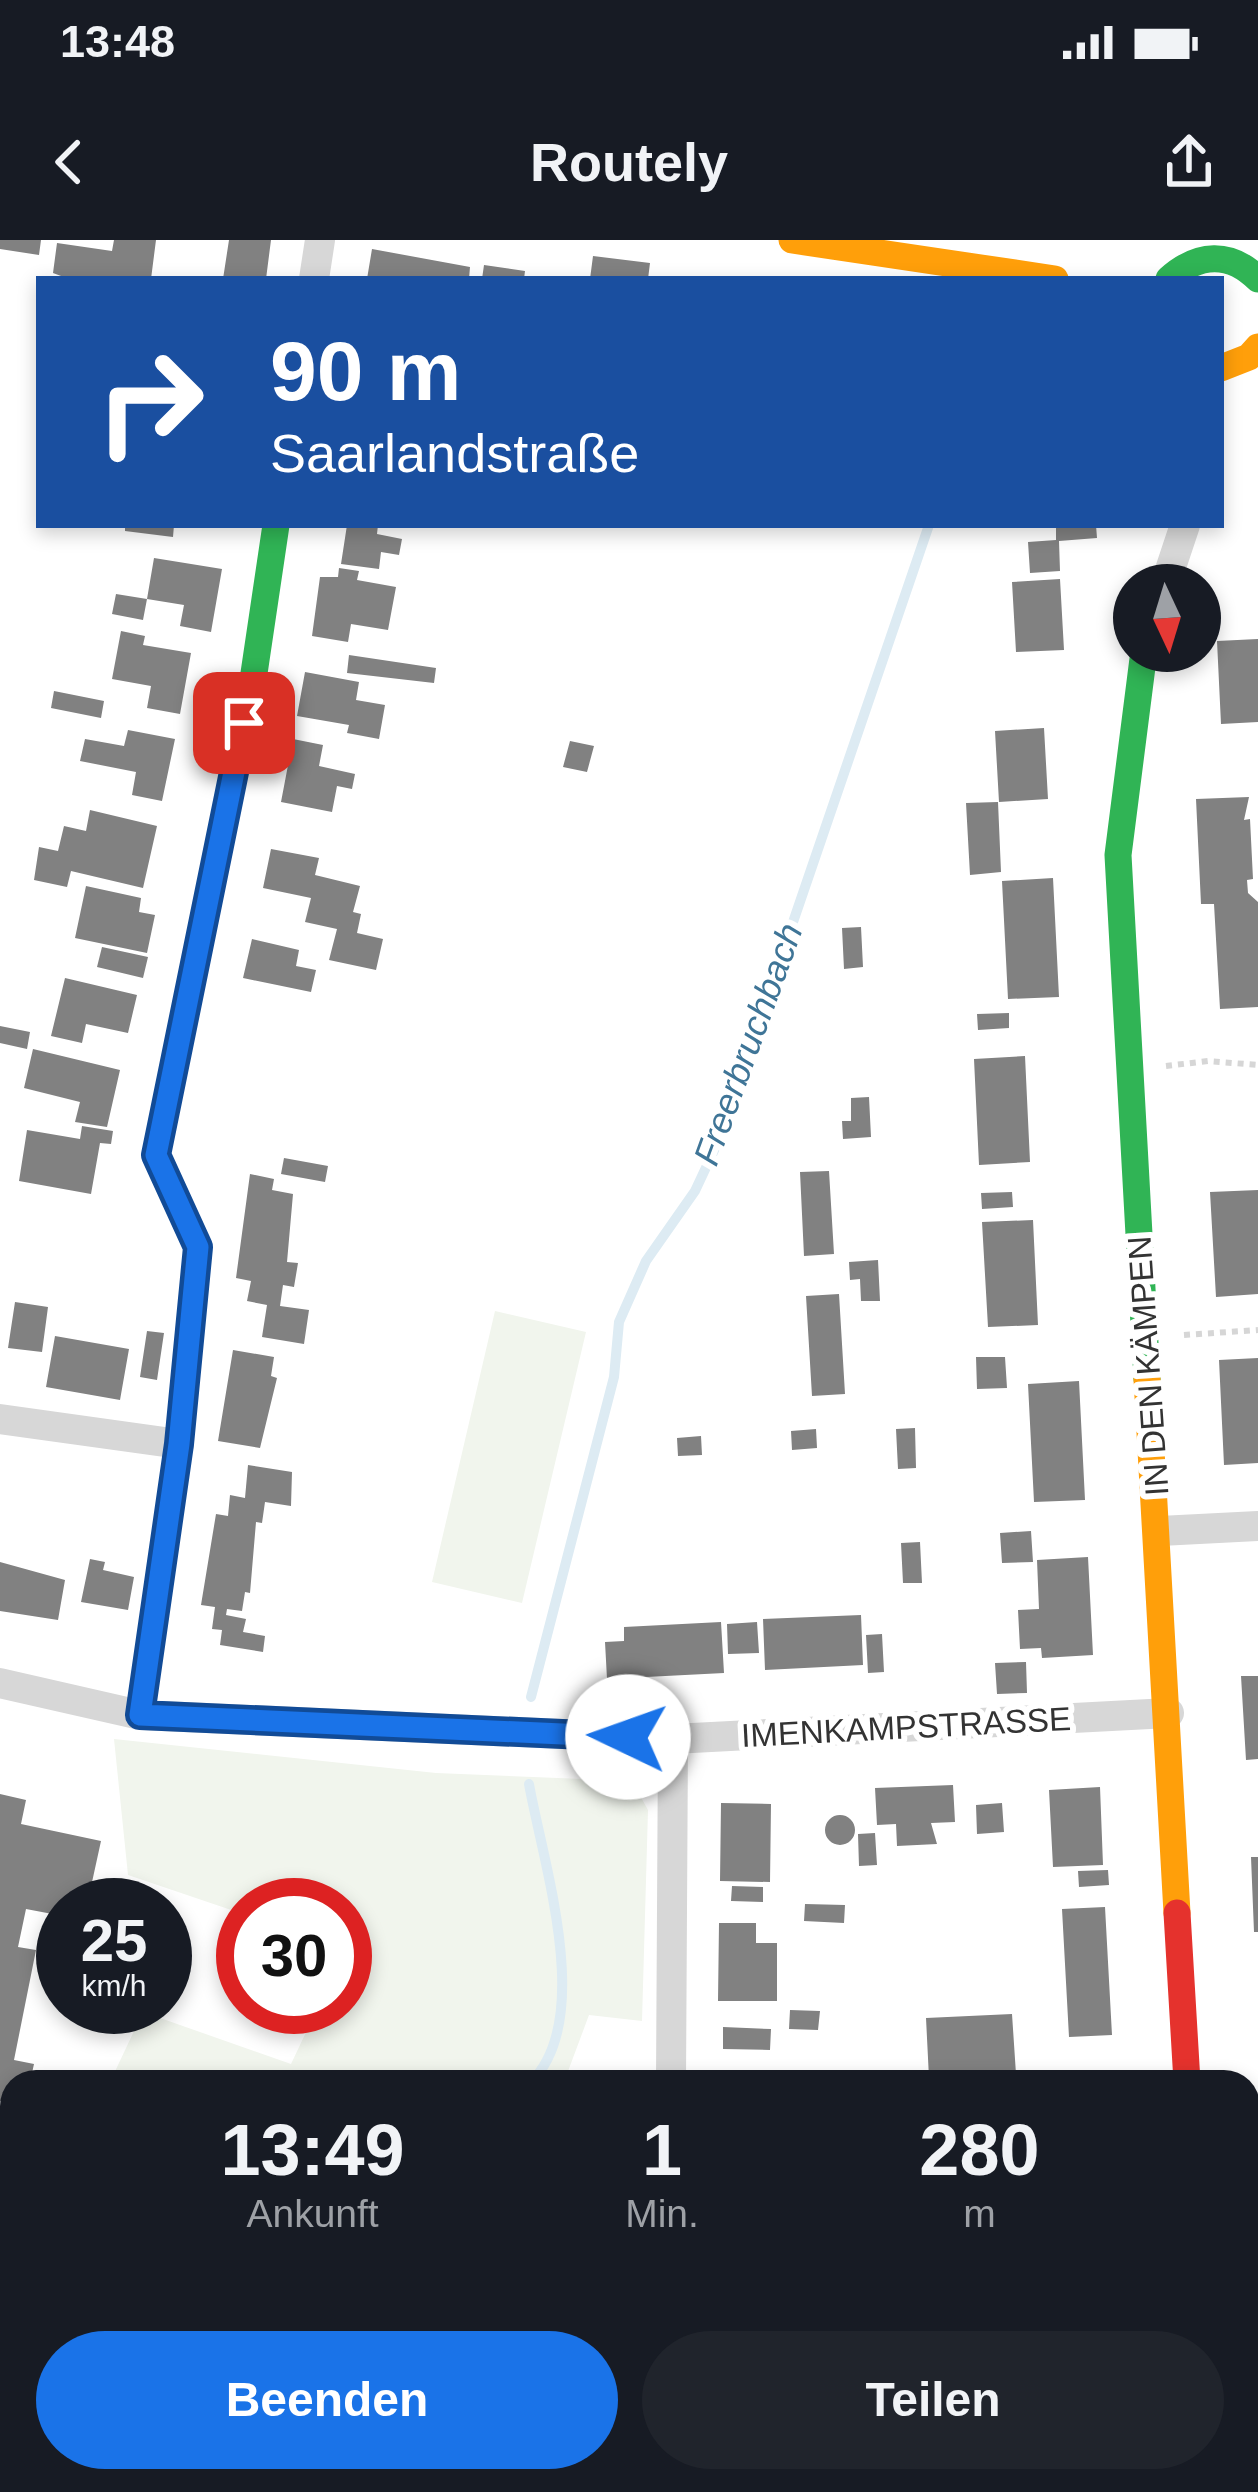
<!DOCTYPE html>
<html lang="de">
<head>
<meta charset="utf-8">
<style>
	body { margin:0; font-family:Helvetica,sans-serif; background:#20242c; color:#f1f3f6; height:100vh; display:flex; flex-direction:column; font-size:45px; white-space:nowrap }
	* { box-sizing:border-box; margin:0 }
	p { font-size:39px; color:#9ea1a6 }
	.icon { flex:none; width:66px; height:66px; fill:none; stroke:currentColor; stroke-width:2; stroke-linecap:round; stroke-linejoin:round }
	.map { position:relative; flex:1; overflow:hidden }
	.sheet { position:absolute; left:0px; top:1830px; width:1260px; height:423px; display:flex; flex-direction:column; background:#171b24; border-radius:36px 36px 0 0; box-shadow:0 6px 18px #0003 }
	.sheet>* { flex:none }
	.banner { position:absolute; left:36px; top:36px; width:1188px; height:252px; border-radius:0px; box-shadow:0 6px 18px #0003; background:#1a4fa0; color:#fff; overflow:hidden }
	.needle { width:78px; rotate:176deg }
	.fabs { position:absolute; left:1113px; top:324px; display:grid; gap:24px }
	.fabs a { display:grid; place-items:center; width:108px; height:108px; border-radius:50%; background:#171b24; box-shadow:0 6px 18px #0003; font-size:60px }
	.speed { position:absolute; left:36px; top:1638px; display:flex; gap:24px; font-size:60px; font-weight:700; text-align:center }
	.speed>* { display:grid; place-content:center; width:156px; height:156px; border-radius:50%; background:#171b24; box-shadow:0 6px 18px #0003; line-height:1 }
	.speed small { font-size:30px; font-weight:400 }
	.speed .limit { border:18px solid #d22; background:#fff; color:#111 }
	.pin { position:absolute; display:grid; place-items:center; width:102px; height:102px; color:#fff; margin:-51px; border-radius:24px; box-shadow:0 6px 18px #0006 }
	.me { position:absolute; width:132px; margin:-66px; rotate:273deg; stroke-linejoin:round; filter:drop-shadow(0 0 9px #0008) }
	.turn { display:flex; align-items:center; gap:42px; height:252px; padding:0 36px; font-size:54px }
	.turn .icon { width:156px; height:156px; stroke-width:2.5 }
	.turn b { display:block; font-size:84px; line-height:102px }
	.eta { display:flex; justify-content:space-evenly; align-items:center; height:204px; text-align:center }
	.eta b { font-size:72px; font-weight:600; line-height:84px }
	.primary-button { display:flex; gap:24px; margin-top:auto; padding:24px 36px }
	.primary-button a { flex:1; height:138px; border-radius:72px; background:#1a73e8; color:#fff; font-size:48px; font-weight:600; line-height:138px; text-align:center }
	.primary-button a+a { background:#20242c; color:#f1f3f6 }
	.status { display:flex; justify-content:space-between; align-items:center; height:84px; padding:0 60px; background:#171b24; direction:ltr }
	.status svg { height:33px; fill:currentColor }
	header { display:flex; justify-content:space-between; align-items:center; height:156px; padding:0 36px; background:#171b24; font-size:54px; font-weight:600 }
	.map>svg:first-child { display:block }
	.green { fill:#f1f5ed }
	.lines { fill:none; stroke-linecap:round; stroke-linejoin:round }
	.stream { stroke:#ddebf3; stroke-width:10 }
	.building { fill:#818181 }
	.path { stroke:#d6d6d6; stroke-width:6; stroke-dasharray:6 6; stroke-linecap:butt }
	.lane { stroke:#d7d7d7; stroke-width:15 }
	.street { stroke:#d7d7d7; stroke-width:30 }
	.fast { stroke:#30b455; stroke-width:27 }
	.slow { stroke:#ff9f0a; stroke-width:27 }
	.jam { stroke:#e5322d; stroke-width:27 }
	.route-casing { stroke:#114b97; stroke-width:30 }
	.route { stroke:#1a73e8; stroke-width:21 }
	.labels { text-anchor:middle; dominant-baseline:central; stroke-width:12; stroke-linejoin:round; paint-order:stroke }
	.street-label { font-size:33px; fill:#333; stroke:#fff }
	.water-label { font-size:36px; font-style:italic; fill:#3f7597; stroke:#fff }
</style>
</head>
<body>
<div class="status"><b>13:48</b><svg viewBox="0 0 49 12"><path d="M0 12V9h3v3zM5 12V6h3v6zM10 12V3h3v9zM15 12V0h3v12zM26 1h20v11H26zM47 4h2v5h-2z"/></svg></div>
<header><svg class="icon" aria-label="back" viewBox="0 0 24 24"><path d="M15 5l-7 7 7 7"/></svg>Routely<svg class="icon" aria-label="share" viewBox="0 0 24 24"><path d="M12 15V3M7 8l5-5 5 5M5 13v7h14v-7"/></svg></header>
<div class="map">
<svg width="1258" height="2252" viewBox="0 0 1258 2252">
	<rect width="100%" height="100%" fill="#fff"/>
	<path class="green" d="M495,1071L586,1092L522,1363L432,1342Z
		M114,1499L436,1533L632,1541L648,1570L642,1781L589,1775L564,1842H110L143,1772L291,1824L318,1767H345V1665H243V1674L128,1635Z
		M0,1958L12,1963V2241H199L191,2252H0Z"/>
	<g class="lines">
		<path class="stream" d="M531,1457L614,1137L619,1082L646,1021L695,951L717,904L929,285
			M529,1544C543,1623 595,1779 531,1842
			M142,2252L149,2241"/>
	</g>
	<path class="building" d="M0,0H41L39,15L0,9Z
		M114,0H156L151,39H69L53,33L57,3L112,11Z
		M229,0H271L266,39H223Z
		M372,9L470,27L469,39H367Z
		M593,16L650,23L648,39H590Z
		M484,25L525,31L524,39H482Z
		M125,285H174L173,297L125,291Z
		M347,285H378L377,294L402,299L399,315L381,312L379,329L341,324Z
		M1056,285H1096L1097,298L1059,301L1060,331L1030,333L1028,302L1056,300Z
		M154,318L222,329L211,392L180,386L184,365L147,359Z
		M339,328L359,331L357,340L396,347L388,390L351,384L348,402L312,396L320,337H338Z
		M1060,339L1064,410L1016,412L1012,342Z
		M116,354L147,359L143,380L112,374Z
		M121,391L145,396L143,405L191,413L180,474L147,468L151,446L112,439Z
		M1258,399V482L1221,484L1217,401Z
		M349,415L436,428L434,443L347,433Z
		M305,432L359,442L356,460L385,465L379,499L347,493L349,485L297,476Z
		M54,451L104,461L101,478L51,468Z
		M1044,488L1048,559L999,562L995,491Z
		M128,490L175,499L162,561L132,555L136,532L80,521L85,499L124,506Z
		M293,499L323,505L319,526L355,534L352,549L337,546L332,572L281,562Z
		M570,501L594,506L587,532L563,527Z
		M1249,557L1244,580L1250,579L1253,639L1247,640L1248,653L1258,662V767L1220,769L1214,664H1201L1196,559Z
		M998,562L1001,632L970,635L966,563Z
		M90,570L157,586L143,648L71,631L67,647L34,640L39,607L58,611L64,586L86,591Z
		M271,609L319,618L315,635L360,646L353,672L361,674L357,693L383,699L376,730L329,720L337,689L305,682L311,658L263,648Z
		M1053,638L1059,757L1008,759L1002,641Z
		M86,646L141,658L139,672L155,675L147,713L75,698Z
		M861,687L863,727L844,729L842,688Z
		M252,699L299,710L296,726L316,730L311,752L243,738Z
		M102,707L148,717L143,738L97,727Z
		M65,738L137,755L128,793L86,784L82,803L51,796Z
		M1009,773V788L978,790L977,774Z
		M0,786L30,792L27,809L0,803Z
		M33,809L120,830L107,887L75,882L80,862L24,848Z
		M1025,816L1030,922L979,925L974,819Z
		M869,857L871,897L843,899L842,881H851V858Z
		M82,886L113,891L111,904L100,903L91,954L19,941L27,890L80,899Z
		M284,918L328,926L325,942L281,934Z
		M829,931L834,1014L804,1016L800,932Z
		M250,934L274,939L272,950L293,954L287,1022L298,1023L294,1047L283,1045L280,1066L309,1070L304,1104L262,1097L267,1065L247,1061L251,1041L236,1038Z
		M1258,950V1054L1216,1057L1210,952Z
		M1012,952L1013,967L982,969L981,953Z
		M1033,980L1038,1085L988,1087L982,982Z
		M878,1020L880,1061H861L860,1039L850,1040L849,1022Z
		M839,1054L845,1154L812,1156L806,1056Z
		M15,1062L48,1067L42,1112L8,1108Z
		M147,1091L164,1093L157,1140L140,1137Z
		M55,1096L129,1109L120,1160L46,1147Z
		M233,1110L274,1117L271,1136L277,1138L260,1208L218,1201Z
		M976,1117H1005L1007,1148L977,1149Z
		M1258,1118V1223L1224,1225L1219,1120Z
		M1079,1141L1085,1260L1034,1262L1028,1144Z
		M915,1188L916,1228L898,1229L896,1189Z
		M816,1189L817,1208L792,1210L791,1191Z
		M701,1196L702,1215L678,1216L677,1198Z
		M248,1225L292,1232L291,1266L265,1262L262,1283L256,1282L250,1353L245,1352L242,1371L227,1369L226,1375L246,1379L243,1392L265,1396L263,1412L220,1405L222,1390L212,1389L215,1367L201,1365L216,1274L228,1276L230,1255L245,1258Z
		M1031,1291L1033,1322L1002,1323L1000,1293Z
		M920,1302L922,1343H903L901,1303Z
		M1088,1317L1093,1415L1042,1418L1041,1408L1020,1409L1018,1370L1039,1369L1037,1320Z
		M90,1319L105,1322L103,1330L134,1337L128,1370L81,1362Z
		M0,1322L65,1340L58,1380L0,1371Z
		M861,1375L863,1425L765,1430L763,1379Z
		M721,1382L724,1433L607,1439L605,1402L624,1401V1387Z
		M757,1382L759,1413L728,1414L727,1384Z
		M882,1394L884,1432L868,1433L866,1395Z
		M1026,1422L1027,1453L997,1454L995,1423Z
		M1241,1436H1258V1519L1246,1520Z
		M953,1545L955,1582L931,1583L937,1604L897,1606L896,1584L877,1585L875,1548Z
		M1100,1547L1103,1625L1053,1627L1049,1550Z
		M0,1554L26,1560L21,1584L101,1601L87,1665H63V1676L26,1669L18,1707L36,1710L14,1820L34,1824L30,1842H12V1863L0,1861Z
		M721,1563L771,1564L770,1642L720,1641Z
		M1002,1563L1004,1592L977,1594L976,1565Z
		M825 1590a15 15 0 1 1 30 0a15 15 0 1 1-30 0Z
		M875,1593L877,1625L859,1626L858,1594Z
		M1251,1617H1258V1692H1254Z
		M1108,1630L1109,1645L1079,1647L1078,1631Z
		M732,1646L763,1647V1662L731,1661Z
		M805,1664L845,1665L844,1683L804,1681Z
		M1105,1667L1112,1795L1069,1797L1062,1669Z
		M719,1683H756V1703H777V1761H718Z
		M790,1770L820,1771L818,1790L789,1789Z
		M1012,1774L1016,1834L929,1838L926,1778Z
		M723,1787L771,1789L770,1810L723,1809Z
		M690,2241H772L775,2242L774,2252H688Z
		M942,2241H1028L1029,2252H942Z"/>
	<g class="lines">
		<path class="path" d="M1166,826L1208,821L1258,825
			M1184,1095L1258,1090
			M1248,2049L1258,2048"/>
		<path class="lane" d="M462,2241L497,2252
			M1080,2241L1082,2252"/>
		<path class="street" d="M314,39L320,0
			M1165,345L1185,285
			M0,1179L179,1204
			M1160,1291L1258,1286
			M0,1443L140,1475L673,1499L1169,1473
			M671,1842L673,1499
			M1214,2241L1216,2252
			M640,2252L641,2241"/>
		<path class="fast" d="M1169,39C1198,13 1230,11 1258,39
			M1144,411L1118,615L1147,1139
			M140,1475L179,1204L198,1007L156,915L253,440L276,285"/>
		<path class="slow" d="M792,0L1055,39
			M1221,128L1249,117L1258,107
			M1147,1139L1177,1673"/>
		<path class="jam" d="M1177,1673L1187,1842"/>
	</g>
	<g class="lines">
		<defs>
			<path id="route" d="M244,483L156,915L198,1007L179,1204L140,1475L628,1497"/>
		</defs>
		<use href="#route" class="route-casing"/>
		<use href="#route" class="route"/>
	</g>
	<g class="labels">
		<g class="street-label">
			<text transform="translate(1148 1126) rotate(-94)">IN DEN KÄMPEN</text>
			<text transform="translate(906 1487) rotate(-3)">IMENKAMPSTRASSE</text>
		</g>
		<g class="water-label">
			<text transform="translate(748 804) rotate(-70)">Freerbruchbach</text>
		</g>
	</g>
</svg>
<div class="fabs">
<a><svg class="needle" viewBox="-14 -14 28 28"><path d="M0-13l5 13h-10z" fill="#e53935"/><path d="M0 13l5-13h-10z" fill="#9ea1a6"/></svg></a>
</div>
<div class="speed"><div>25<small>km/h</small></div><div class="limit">30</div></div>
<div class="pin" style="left:244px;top:483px;background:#d93025"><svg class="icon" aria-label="arrive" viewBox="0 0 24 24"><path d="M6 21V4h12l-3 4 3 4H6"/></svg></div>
<svg class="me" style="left:628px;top:1497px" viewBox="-20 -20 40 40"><circle r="19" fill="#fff"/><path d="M0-13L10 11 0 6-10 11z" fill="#1a73e8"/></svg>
<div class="banner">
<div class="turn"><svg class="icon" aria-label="right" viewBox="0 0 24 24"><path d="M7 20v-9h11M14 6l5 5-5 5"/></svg><div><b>90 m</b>Saarlandstraße</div></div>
</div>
<section class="sheet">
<div class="eta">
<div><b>13:49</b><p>Ankunft</p></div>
<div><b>1</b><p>Min.</p></div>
<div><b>280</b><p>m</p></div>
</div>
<div class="primary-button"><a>Beenden</a><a>Teilen</a></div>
</section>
</div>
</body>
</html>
